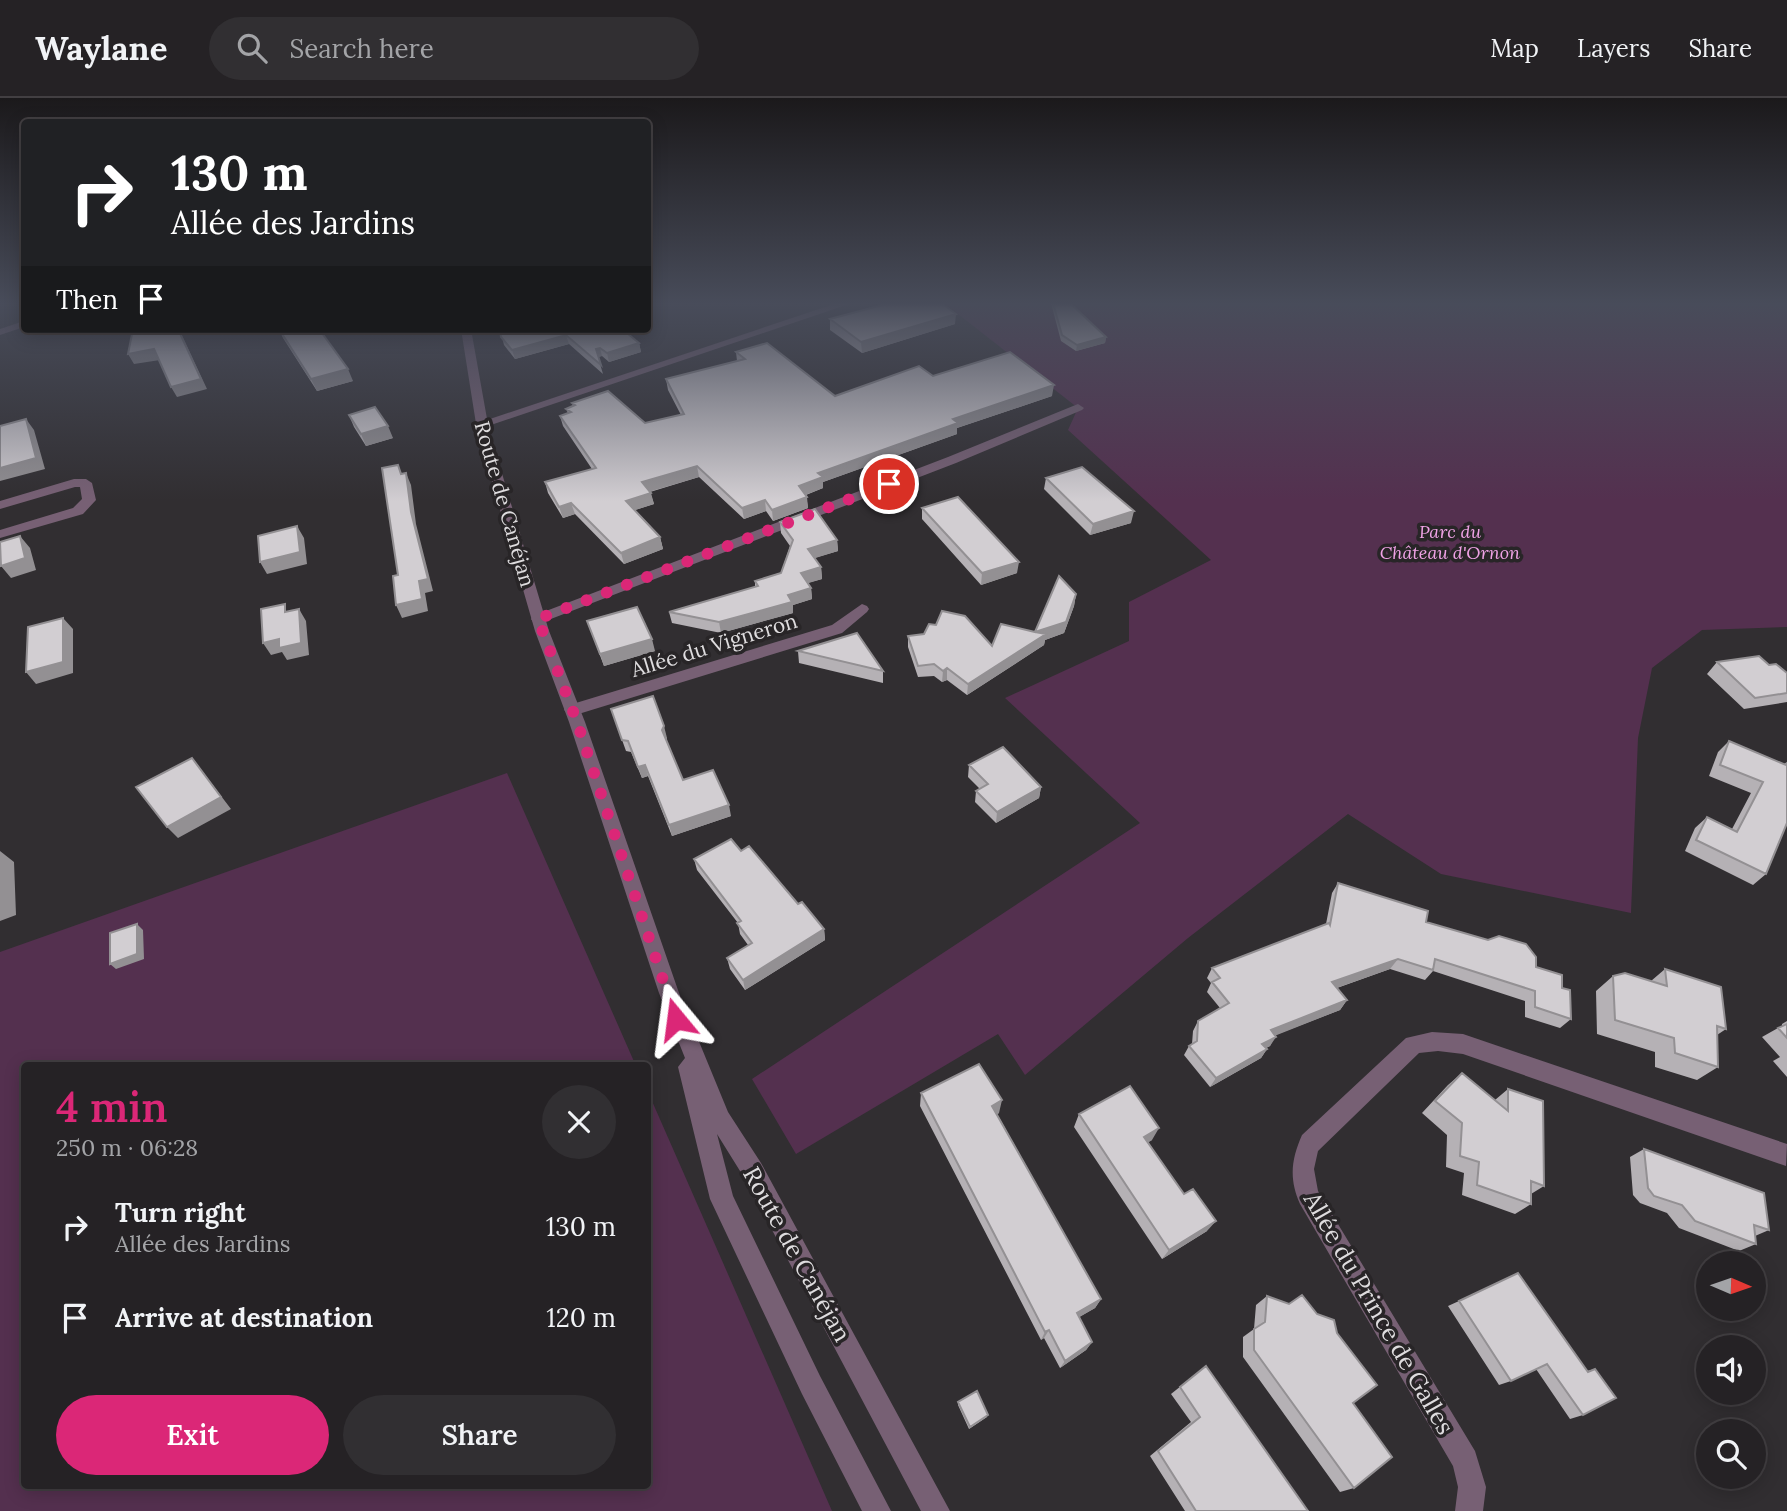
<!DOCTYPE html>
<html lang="en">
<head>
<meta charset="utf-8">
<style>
	body { margin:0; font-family:Lora,serif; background:#312f32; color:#f1f3f6; height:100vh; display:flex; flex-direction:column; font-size:26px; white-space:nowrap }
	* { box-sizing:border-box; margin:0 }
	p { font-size:23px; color:#a3a4a7 }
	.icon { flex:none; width:38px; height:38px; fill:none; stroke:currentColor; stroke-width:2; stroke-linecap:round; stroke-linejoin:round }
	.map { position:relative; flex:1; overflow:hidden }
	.drawer { position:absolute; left:21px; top:964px; width:630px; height:427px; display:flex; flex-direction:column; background:#252225; border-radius:7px; box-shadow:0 4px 18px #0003,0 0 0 2px #423f42 }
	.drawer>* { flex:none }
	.hud { position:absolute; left:21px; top:21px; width:630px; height:214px; border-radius:7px; box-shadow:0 4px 18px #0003,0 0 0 2px #423f42; background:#202124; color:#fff; overflow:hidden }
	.needle { width:46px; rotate:92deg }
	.buttons { position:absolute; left:1696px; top:1153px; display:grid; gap:14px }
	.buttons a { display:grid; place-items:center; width:70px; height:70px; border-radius:50%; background:#252225; box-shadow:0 4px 18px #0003,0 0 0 2px #423f42; font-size:35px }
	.pin { position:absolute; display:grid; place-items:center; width:60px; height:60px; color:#fff; margin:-30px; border:4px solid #fff; border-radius:50%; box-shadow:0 2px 7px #0007 }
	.me { position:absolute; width:77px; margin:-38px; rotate:344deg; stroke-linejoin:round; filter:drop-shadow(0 0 5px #0008) }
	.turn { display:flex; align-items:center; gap:24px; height:147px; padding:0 35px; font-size:32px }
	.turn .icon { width:91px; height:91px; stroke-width:2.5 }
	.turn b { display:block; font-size:49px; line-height:60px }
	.then { display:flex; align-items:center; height:66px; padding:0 35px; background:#0003; gap:14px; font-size:26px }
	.round { display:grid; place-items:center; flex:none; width:74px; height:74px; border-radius:37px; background:#312f32 }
	.head { display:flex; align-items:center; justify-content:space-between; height:119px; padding:0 35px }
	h1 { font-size:42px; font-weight:600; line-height:52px; color:#db2777 }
	.button { display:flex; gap:14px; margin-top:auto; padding:14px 35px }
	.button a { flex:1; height:80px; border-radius:42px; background:#db2777; color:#fff; font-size:28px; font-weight:600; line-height:80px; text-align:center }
	.button a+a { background:#312f32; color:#f1f3f6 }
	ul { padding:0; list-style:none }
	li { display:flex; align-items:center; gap:21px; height:91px; padding:0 35px }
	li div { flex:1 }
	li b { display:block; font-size:26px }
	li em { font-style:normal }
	header { display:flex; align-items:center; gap:42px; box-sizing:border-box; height:98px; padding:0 35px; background:#252225; border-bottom:2px solid #423f42 }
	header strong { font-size:33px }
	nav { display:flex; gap:38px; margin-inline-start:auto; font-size:24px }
	.search { width:490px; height:63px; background:#312f32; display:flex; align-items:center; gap:18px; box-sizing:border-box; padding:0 24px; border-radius:38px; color:#a3a4a7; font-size:26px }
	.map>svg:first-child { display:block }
	.green { fill:#54304f }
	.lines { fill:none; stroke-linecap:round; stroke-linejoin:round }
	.minor { fill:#776074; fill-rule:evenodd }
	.tertiary { fill:#776074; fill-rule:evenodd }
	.wall { fill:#b5b1b5 }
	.shaded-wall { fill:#939093 }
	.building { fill:#d2ced2; stroke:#939093; stroke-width:2 }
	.route { stroke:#db2777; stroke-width:12; stroke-dasharray:0 21.6 }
	.labels { text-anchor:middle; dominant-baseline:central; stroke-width:7; stroke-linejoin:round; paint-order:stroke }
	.far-park-label { font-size:18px; font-style:italic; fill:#efa2e5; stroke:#282527 }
	.street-label { font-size:21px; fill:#dedcde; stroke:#282527 }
	.near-street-label { font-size:24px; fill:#dedcde; stroke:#282527 }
</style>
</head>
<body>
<header>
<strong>Waylane</strong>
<div class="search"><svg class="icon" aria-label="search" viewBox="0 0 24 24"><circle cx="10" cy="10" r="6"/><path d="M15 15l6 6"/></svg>Search here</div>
<nav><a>Map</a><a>Layers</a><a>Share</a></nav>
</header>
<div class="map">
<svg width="1787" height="1413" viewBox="0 0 1787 1413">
	<rect width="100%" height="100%" fill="#312e31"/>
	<path class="green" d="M944,205H1787V529L1702,532L1652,570L1638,640L1631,815L1441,776L1348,716L1188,840L1025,977L998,936L796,1056L752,981L1140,725L1005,600L1129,543V504L1211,462L1068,332L1078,310Z
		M507,675L636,968H24V1388H648V994L832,1413H0V854Z"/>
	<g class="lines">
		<path class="minor" d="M837,205H852L485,329L475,326Z
			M1078,306L1084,310L1082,312L956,365L543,524H533L531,521L533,518L948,359Z
			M74,381H86L92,385L96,402L83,416L0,440V432L73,410L82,401L80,389H75L0,411V403Z
			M862,506L867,508L869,511L867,514L842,535L572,618L564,612L566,608L832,527Z
			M1432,934L1463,936L1787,1046L1786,1068L1463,956L1438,953L1419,955L1318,1053L1314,1071L1318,1093L1475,1353L1486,1389L1483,1413H1455L1458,1389L1453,1368L1300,1106C1289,1081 1291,1062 1302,1037L1406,940Z"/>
		<path class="tertiary" d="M24,223V229L0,237V231Z
			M461,231H471L489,332L549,533L585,624L679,895L728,1014L761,1065L950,1413H921L745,1081L717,1036L733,1098L820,1278L891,1413H862L802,1296L710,1101L678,969L685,960L659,895L569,624L535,533L477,332Z"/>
	</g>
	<path class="wall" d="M886,205H941L955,226L862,255L830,232V221L886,206Z
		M1051,205H1070L1106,239L1105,245L1076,253L1061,243Z
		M279,231L353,283L317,293L283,240Z
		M500,231L639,245L641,254L609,264L602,258L598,259L603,276L569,246L515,261L504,247Z
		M736,254L835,298L933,278L1052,298L957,330V336L823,384V390L806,397L808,410L773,423L766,413L744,421L699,379L650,394L654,406L635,412L660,439L663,451L624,466L575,416L563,420L548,395L545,384L592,371L563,328L560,318L568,315L566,311L573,308L572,305L645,325L681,317L668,292L666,281L737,263Z
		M349,317L393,340L366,348L354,329Z
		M1046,380L1131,425L1090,437L1044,391Z
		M922,410L1017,475L981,487L922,421Z
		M780,424L837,442L838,453L814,460L821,469L822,481L807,485L811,490L812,501L793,507V515L721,535L672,525L669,514L755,489V483L781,475L790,448L781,435Z
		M1076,496L1074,508L1064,535L1045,542L1044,547L967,597L947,582L942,584L934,578L918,579L908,549V538L992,548L1035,534Z
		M587,523L655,553L604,568Z
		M798,553L883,573V585L799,565Z
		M1717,564L1769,567L1787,575V604L1744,611L1707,576Z
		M611,611L667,640L666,642L683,682L731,718L672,738L648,678L642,680L631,654L626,653Z
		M1729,643L1784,666L1787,664L1766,776L1753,787L1685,753L1695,730L1707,719L1732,731L1751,695L1709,678L1718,654Z
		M969,667L1041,689L1039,700L996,725L975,704L976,693L980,691L968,679Z
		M741,753L824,831L825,842L745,892L730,871L727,860L748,847L740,836L738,825L697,772L694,761Z
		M1338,785L1426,824L1536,869L1562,890L1571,921L1560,930L1525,919V903L1433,873L1425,882L1390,871L1337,890L1347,902L1340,912L1275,937L1270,948L1266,950L1267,951L1261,960L1210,989L1184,957L1189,948L1192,946L1193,933L1198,923L1220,910L1207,894L1211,885L1207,880L1212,870L1326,826L1332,795Z
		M1665,871L1726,931L1717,937L1718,969L1697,982L1655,969V954L1597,936L1596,893L1613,878L1651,883Z
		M1787,923V979L1773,963L1780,959L1762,939L1778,930L1782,928V926Z
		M1462,975L1495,1002L1508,991L1544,1088L1531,1096V1106L1515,1116L1462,1097L1464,1075L1446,1069L1447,1037L1422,1015L1448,987Z
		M921,995L999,1015L997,1016L1101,1201L1095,1210L1079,1219L1092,1244L1086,1252L1060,1270L1044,1240L1041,1242L920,1008Z
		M1079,1016L1152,1042L1148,1044L1207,1133L1162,1161L1074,1029Z
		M1644,1051L1769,1132L1755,1138L1756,1146L1739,1153L1679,1130L1667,1115L1640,1105L1633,1097L1630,1059Z
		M1267,1198L1353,1305L1354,1390L1340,1394L1243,1259V1239L1254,1231L1256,1207Z
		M1459,1203L1587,1273L1595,1271L1583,1317L1570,1321L1536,1271L1511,1283L1499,1287L1448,1208Z
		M1206,1268L1308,1413H1185L1150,1358L1191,1324L1171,1296Z
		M958,1304L987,1319L969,1331L958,1307Z"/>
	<path class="shaded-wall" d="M956,216L955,226L862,255L861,244Z
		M178,231H179L207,291L177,299L171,289Z
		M566,237L569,246L515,261L512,252Z
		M1106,239L1105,245L1076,253L1077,247Z
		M639,245L641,254L609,264L607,255Z
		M600,250L602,258L598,259L596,251Z
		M154,251L160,262L134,266L128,256Z
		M348,271L353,283L317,293L311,281Z
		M1054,287L1052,298L957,330V336L823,384V390L800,399L799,388L818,375L953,321Z
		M26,321L34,332L45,371L0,383V370Z
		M388,328L393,340L366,348L361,336Z
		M697,368L699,379L645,395L642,384Z
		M406,375L411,387L416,426L433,493L425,495L428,513L402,520L396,507L411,414Z
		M651,395L654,406L629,414L626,403Z
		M807,399L808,410L773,423L772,412Z
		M765,402L766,413L744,421L742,410Z
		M571,405L575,416L563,420L559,409Z
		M1134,413L1131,425L1090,437L1093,426Z
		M297,428L304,440L307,466L267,476L260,464Z
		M20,438L30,450L36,472L11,480L1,468Z
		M660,439L663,451L624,466L621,455Z
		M837,442L838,453L809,462L808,451Z
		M1019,464L1017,475L981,487L982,475Z
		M821,469L822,481L802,487L801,475Z
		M811,490L812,501L793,507V515L721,535L719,524L788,497Z
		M1076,496L1074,508L1064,535L1045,542L1044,547L967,597L968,586L1035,534Z
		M299,511L306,523L309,557L287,562L282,554L271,557L263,545Z
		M63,520L73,531V575L36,586L26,574Z
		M652,541L655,553L604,568L600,556Z
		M947,570V582L942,584L943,573Z
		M664,628L667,640L665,643L662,632Z
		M192,660L231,711L178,740L167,729Z
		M645,667L648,678L642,680L638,669Z
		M1041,689L1039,700L996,725L997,714Z
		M729,707L731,718L672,738L669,727Z
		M0,753L14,764L16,817L0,823Z
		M137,826L143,832L144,861L116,871L110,866Z
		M824,831L825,842L745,892L743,882Z
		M1398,861L1390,871L1325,894L1332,884Z
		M1347,902L1340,912L1264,942L1271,932Z
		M1276,939L1270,948L1256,955L1262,946Z
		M1267,951L1261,960L1210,989L1216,980Z
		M1002,1002L999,1015L989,1021L992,1008Z
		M1159,1030L1152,1042L1138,1051L1144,1039Z
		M1216,1123L1207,1133L1162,1161L1169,1152Z
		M1101,1201L1095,1210L1071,1224L1077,1215Z
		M1049,1232L1044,1240L1041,1242L1045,1234Z
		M1092,1244L1086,1252L1060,1270L1065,1263Z"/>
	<path class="building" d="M890,205H941L956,216L861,244L830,221Z
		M1053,205H1070L1106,239L1077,247L1062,237Z
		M133,231H178L201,281L171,289L154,251L128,256Z
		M279,231H319L348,271L311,281Z
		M500,231H622L639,245L607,255L600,250L596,251L601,267L566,237L512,252L501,239Z
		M767,245L835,298L919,268L933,278L1010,254L1054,287L953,321L958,325L818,375L823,379L799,388L807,399L772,412L765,402L742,410L697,368L642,384L651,395L626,403L660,439L621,455L571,405L559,409L545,384L596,370L560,318L571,314L566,311L575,307L572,305L608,293L645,325L684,316L666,281L745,261L736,254Z
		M375,309L388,328L361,336L349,317Z
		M26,321L36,360L0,370V328Z
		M398,367L401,376L406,375L411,414L428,481L419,483L422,501L396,507L393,478L398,477L382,370Z
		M1082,369L1134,413L1093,426L1046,380Z
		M958,399L1019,464L982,475L922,410Z
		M815,411L837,442L808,451L821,469L801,475L811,490L788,497L792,504L719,524L669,514L758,488L755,483L781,475L793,442L780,424Z
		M297,428L300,454L260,464L258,438Z
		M20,438L25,460L1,468L0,444Z
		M1059,478L1076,496L1066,524L1035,534L1046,536L968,586L947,570L943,573L934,566L918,568L908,538L924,536L929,526L936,527L942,513L965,518L992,548L1001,526L1035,534Z
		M285,506V514L299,511L301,545L279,550V541L263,545L261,511Z
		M637,509L652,541L600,556L587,523Z
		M63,520V564L26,574L28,529Z
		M857,535L883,573L798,553Z
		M1759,558L1769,567L1776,566L1787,575V595L1755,600L1717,564Z
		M653,598L664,628L662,632L683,682L713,672L729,707L669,727L645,667L638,669L628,643L622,642L611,611Z
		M1729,643L1786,667L1787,665V725L1766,776L1696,742L1707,719L1737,734L1763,684L1720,667Z
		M1003,649L1041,689L997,714L976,693L988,686L969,667Z
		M192,660L221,699L167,729L136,689Z
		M731,741L741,753L749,748L798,806L802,804L824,831L743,882L727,860L752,845L737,825L741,823L694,761Z
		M1338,785L1428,813L1426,824L1488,842L1499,838L1526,846L1536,859V869L1562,877V890L1570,892L1571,921L1535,909V893L1435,861L1433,872L1398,861L1332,884L1347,902L1271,932L1276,939L1262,946L1267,951L1216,980L1189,948L1197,943L1198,923L1229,905L1212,884L1220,880L1212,870L1329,825L1330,827Z
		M137,826V856L110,866V835Z
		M1665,871L1721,889L1726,931L1717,928L1718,969L1675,955L1674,940L1615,922L1613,878L1625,875L1667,888Z
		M1787,926V940L1778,930Z
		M979,966L1002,1002L992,1008L1101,1201L1077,1215L1092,1244L1065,1263L1049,1232L1045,1234L921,995Z
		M1462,975L1508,1013V991L1543,1003L1544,1088L1531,1083V1106L1477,1087L1479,1064L1460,1058L1462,1025L1435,1003Z
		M1130,988L1159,1030L1144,1039L1184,1096L1193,1091L1216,1123L1169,1152L1079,1016Z
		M1644,1051L1764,1095L1769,1132L1754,1127L1756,1146L1695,1123L1682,1107L1654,1098L1648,1090Z
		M1518,1175L1588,1274L1595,1271L1616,1300L1583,1317L1547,1266L1511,1283L1459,1203Z
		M1302,1197L1317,1216L1334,1222L1337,1235L1377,1287L1353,1305L1392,1359L1354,1390L1254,1252V1231L1265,1224L1267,1198L1289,1206Z
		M1206,1268L1308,1413H1196L1158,1353L1200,1319L1180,1289Z
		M977,1293L988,1317L970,1329L958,1304Z"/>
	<linearGradient id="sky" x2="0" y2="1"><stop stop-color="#1b191b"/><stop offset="0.51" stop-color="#484c5a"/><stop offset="1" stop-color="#484c5a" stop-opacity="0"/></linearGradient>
	<rect width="1787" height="403" fill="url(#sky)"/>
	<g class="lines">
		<path class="route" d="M676,921L577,624L538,521L889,386"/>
	</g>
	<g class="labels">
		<g class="far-park-label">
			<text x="1450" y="433">Parc du<tspan x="1450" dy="21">Château d'Ornon</tspan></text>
		</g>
		<g class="street-label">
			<text transform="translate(505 406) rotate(74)">Route de Canéjan</text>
			<text transform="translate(714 547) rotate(-17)">Allée du Vigneron</text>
		</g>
		<g class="near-street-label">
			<text transform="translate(797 1156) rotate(61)">Route de Canéjan</text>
			<text transform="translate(1379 1215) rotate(60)">Allée du Prince de Galles</text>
		</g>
	</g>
</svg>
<div class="buttons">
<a><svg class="needle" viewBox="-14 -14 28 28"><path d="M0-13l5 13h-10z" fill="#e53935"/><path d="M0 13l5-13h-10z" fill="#a3a4a7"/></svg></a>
<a><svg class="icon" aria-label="sound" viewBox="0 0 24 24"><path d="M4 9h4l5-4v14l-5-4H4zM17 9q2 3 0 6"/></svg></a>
<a><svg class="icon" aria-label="search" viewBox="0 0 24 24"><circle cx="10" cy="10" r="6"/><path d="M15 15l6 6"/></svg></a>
</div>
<div class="pin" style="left:889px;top:386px;background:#d93025"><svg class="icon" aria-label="arrive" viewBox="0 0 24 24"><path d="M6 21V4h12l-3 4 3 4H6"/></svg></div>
<svg class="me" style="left:676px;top:921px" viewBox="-20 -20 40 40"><path d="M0-17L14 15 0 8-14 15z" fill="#db2777" stroke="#fff" stroke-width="4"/></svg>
<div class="hud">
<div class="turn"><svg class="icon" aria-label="right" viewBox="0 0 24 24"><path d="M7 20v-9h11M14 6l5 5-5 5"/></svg><div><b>130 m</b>Allée des Jardins</div></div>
<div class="then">Then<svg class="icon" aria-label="arrive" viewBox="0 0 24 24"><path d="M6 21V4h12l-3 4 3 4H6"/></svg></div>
</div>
<section class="drawer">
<div class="head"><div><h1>4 min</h1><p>250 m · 06:28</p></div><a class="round"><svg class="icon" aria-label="close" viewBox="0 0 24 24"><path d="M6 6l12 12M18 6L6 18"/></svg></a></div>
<ul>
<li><svg class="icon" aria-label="right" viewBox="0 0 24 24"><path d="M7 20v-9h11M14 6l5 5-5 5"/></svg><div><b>Turn right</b><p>Allée des Jardins</p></div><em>130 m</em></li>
<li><svg class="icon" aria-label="arrive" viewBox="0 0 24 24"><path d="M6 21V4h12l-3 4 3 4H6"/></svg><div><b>Arrive at destination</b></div><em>120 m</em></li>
</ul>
<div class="button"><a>Exit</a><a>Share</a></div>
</section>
</div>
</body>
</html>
